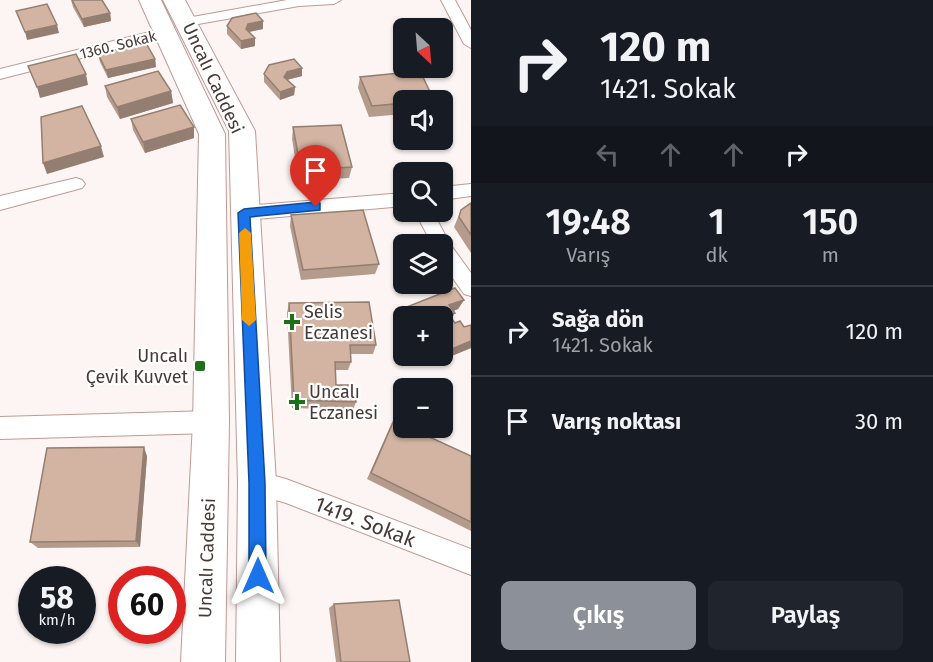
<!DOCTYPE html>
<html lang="tr">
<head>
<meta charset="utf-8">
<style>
	body { margin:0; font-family:"Fira Sans",sans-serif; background:#20242c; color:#f1f3f6; height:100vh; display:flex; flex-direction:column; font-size:22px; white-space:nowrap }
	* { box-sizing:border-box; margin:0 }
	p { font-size:20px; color:#9ea1a6 }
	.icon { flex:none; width:33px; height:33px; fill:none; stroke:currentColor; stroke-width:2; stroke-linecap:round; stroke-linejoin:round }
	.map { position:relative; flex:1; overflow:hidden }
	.side { display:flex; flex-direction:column; background:#171b24; width:462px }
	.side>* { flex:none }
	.hud { background:#171b24; color:#f1f3f6; overflow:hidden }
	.needle { width:39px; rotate:154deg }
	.tools { position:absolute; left:393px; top:18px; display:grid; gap:12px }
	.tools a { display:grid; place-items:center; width:60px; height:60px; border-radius:9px; background:#171b24; box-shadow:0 2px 4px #0004; font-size:30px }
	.speed { position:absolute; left:18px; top:566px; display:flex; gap:12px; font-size:30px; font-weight:700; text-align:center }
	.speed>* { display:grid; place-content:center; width:78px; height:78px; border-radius:50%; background:#171b24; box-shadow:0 2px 4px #0004; line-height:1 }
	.speed small { font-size:15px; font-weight:400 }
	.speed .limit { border:9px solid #d22; background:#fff; color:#111 }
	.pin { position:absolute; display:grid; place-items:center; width:51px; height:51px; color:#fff; margin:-62px -26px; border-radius:50% 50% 50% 0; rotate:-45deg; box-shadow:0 0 6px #0007 }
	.pin .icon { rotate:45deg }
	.me { position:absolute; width:66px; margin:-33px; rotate:0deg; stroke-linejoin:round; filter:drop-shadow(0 0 4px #0008) }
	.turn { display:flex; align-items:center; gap:21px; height:126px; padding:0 30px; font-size:27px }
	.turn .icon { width:78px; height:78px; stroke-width:2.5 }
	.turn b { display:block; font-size:42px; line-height:51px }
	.lanes { display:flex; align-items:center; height:57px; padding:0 30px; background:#0003; justify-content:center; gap:30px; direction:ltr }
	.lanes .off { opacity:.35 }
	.eta { display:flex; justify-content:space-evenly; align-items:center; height:102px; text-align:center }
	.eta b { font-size:36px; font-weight:600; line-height:42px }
	.action { display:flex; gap:12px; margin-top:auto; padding:12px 30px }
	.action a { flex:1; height:69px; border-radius:9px; background:#8c9099; color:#fff; font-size:24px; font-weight:600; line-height:69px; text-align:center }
	.action a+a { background:#20242c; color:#f1f3f6 }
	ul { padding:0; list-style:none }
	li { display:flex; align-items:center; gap:18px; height:90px; padding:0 30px; border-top:2px solid #363941 }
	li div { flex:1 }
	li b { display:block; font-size:22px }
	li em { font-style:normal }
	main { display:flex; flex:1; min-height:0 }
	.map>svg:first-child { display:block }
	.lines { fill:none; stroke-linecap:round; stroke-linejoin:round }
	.minor-casing { stroke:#be9a94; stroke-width:2 }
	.primary-casing { stroke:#be9a94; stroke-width:2 }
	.minor { fill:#fff; fill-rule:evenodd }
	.primary { fill:#fff; fill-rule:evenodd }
	.wall { fill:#b59b8b }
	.shaded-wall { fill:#947e71 }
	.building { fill:#d3b4a2; stroke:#947e71; stroke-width:1.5 }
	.route { fill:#1a73e8; stroke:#114b97; stroke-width:1.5 }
	.slow { fill:#f59e0b }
	.poi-dot { fill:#1e7018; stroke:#fff; stroke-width:2 }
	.labels { text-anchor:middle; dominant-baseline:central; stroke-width:4.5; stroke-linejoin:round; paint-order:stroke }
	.far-street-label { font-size:15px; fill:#473936; stroke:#fff }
	.street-label { font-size:18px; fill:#473936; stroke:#fff }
	.poi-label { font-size:18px; fill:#473936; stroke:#fff; text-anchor:start }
	.near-street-label { font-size:21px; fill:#473936; stroke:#fff }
</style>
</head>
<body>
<main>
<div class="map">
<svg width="471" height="662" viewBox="0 0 471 662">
	<rect width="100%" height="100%" fill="#fdf5f4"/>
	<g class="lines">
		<defs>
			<path id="minor" d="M287,0H341L334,4L299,6L187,26L180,22L187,18Z
				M441,0H455L471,30V48L464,44Z
				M166,28L173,32L171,35L0,79V69Z
				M76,178L82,180L85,184L82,188L0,210V196Z
				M471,184V196L442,200V187Z
				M404,193V206L244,220L238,218L235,213L238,208L244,206Z
				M415,212H433L450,244L471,273V296L464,294L442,263V244H432Z
				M211,411L219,414L223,422L219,430L211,433L0,439V417Z
				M257,471L286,479L471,549V575L286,503L248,492L245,483L248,474Z"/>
			<path id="primary" d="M139,0H161L225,134L229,422L225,662H181L193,422L199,134Z
				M163,0H185L255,131L276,483L280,662H236L238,483L229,131Z"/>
		</defs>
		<use href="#minor" class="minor-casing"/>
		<use href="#primary" class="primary-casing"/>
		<use href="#minor" class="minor"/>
		<use href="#primary" class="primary"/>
	</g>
	<path class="wall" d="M71,0L110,13L111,21L84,27L73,7Z
		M227,26L263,29L249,32L255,46L241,49L227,34Z
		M98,54L155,59L156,67L108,78L100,62Z
		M264,74L302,76L287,80L295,87L294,95L280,100L264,82Z
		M360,77L404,100V114L369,117L358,88Z
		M105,86L171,91L173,103L120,119L107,97Z
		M131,119L194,127V138L145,153L133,130Z
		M293,127L352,167L349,178L299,181L292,139Z
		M471,203V253L454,227L461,210Z
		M291,215L379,264L375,274L301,280L290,226Z
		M455,288L464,300L458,309L453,311L455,313L452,318L455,323L460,321L464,327L471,325V348L432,364L426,356H442V316H404V323L399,317L404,308Z
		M289,303L376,345L373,354H350L351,362L348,370H336V385L356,402L353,410L292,408L287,313Z
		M394,420L471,456V531L367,479L390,427Z
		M147,456L140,547L38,548L30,542Z
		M334,604L410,662H336L329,608Z"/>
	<path class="shaded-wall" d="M110,13L111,21L84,27L82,19Z
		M263,21V29L248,32L246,29L248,24Z
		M57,25L59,33L27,40L25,32Z
		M255,38V46L241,49V41Z
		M155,59L156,67L108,78L106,70Z
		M302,68V76L286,80L284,77L287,72Z
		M86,74L88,85L40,98L37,87Z
		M295,87L294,95L280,100V92Z
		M171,91L173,103L120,119L117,107Z
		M194,127V138L145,153L143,142Z
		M101,146L104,157L47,174L43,163Z
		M464,300L458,309L444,315L449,305Z
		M471,341V348L432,364L437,356H442V353Z
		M144,447L147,456L140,547L136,541Z"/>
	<path class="building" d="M72,0H102L110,13L82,19Z
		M47,4L57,25L25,32L16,11Z
		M256,13L263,21L248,24L246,29L255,38L241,41L227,26L232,18Z
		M146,43L155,59L106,70L98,54Z
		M76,54L86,74L37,87L28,66Z
		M294,59L302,68L287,72L284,77L295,87L280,92L264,74L269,65Z
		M158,71L171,91L117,107L105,86Z
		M420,71L434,100H404V103L372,106L360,77Z
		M180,105L194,127L143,142L131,119Z
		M82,106L101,146L43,163L41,117Z
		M341,125L352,167L301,170L293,127Z
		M471,203V235L459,217L461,210Z
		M363,210L379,264L303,270L291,215Z
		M455,288L464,300L449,305L455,313L449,315L455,323L460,321L464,327L471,325V341L442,353V316H410L404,308Z
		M369,302L376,345H350L351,362H335L336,385H354L356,402L294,400L289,303Z
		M394,420L404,424V428H410L471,456V522L371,473Z
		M144,447L136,541L30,542L47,448Z
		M399,600L410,662H341L334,604Z"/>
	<path class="route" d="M316,202L320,203V210L250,217L265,483L266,576L264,583L258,585L252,583L249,576V483L238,213L244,209Z"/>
	<path class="slow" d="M245,228L251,233L256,320L249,326L242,320L239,233Z"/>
	<g class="poi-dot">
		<path d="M289 313h6v6h6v6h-6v6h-6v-6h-6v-6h6z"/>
		<rect x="194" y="360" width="12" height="12" rx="3"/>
		<path d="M294 393h6v6h6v6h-6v6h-6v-6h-6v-6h6z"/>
	</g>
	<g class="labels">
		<g class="far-street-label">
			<text transform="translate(118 45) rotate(-14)">1360. Sokak</text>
		</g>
		<g class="street-label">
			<text transform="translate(213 78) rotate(65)">Uncalı Caddesi</text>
			<text transform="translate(207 558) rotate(-88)">Uncalı Caddesi</text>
		</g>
		<g class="poi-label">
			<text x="304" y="312">Selis<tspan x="304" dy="21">Eczanesi</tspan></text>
			<text x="188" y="356" text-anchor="end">Uncalı<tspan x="188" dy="21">Çevik Kuvvet</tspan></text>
			<text x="309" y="392">Uncalı<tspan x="309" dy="21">Eczanesi</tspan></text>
		</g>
		<g class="near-street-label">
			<text transform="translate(365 522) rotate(21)">1419. Sokak</text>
		</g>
	</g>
</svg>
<div class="tools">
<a><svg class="needle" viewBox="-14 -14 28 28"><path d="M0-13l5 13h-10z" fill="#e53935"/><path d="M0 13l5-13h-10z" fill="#9ea1a6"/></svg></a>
<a><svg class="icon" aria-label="sound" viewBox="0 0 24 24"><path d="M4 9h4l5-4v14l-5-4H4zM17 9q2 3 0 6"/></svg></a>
<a><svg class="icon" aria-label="search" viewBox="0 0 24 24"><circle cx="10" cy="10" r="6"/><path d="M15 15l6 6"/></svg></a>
<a><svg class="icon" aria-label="layers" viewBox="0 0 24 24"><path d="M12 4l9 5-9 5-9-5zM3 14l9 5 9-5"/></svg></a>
<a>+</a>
<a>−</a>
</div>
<div class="speed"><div>58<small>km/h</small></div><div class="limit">60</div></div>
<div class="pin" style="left:316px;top:207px;background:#d93025"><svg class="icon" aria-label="arrive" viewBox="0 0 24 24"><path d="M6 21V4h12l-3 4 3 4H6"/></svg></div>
<svg class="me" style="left:258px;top:576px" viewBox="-20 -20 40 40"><path d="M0-17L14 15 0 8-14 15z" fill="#1a73e8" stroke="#fff" stroke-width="4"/></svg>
</div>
<section class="side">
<div class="hud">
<div class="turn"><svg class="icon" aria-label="right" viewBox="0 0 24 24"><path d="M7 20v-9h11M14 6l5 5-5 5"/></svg><div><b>120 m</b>1421. Sokak</div></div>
<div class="lanes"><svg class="icon off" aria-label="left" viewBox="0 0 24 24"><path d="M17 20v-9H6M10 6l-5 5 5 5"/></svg><svg class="icon off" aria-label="ahead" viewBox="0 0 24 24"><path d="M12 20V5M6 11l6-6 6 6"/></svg><svg class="icon off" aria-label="ahead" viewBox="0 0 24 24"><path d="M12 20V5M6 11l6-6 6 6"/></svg><svg class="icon" aria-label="right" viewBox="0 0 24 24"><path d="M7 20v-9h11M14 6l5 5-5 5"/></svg></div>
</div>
<div class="eta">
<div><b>19:48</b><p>Varış</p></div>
<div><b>1</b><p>dk</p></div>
<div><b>150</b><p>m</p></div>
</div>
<ul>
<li><svg class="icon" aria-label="right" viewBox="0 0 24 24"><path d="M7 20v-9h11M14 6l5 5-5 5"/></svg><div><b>Sağa dön</b><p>1421. Sokak</p></div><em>120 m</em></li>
<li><svg class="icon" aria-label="arrive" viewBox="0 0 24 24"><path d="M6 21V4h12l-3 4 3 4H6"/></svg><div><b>Varış noktası</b></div><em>30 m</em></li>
</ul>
<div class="action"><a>Çıkış</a><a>Paylaş</a></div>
</section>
</main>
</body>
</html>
